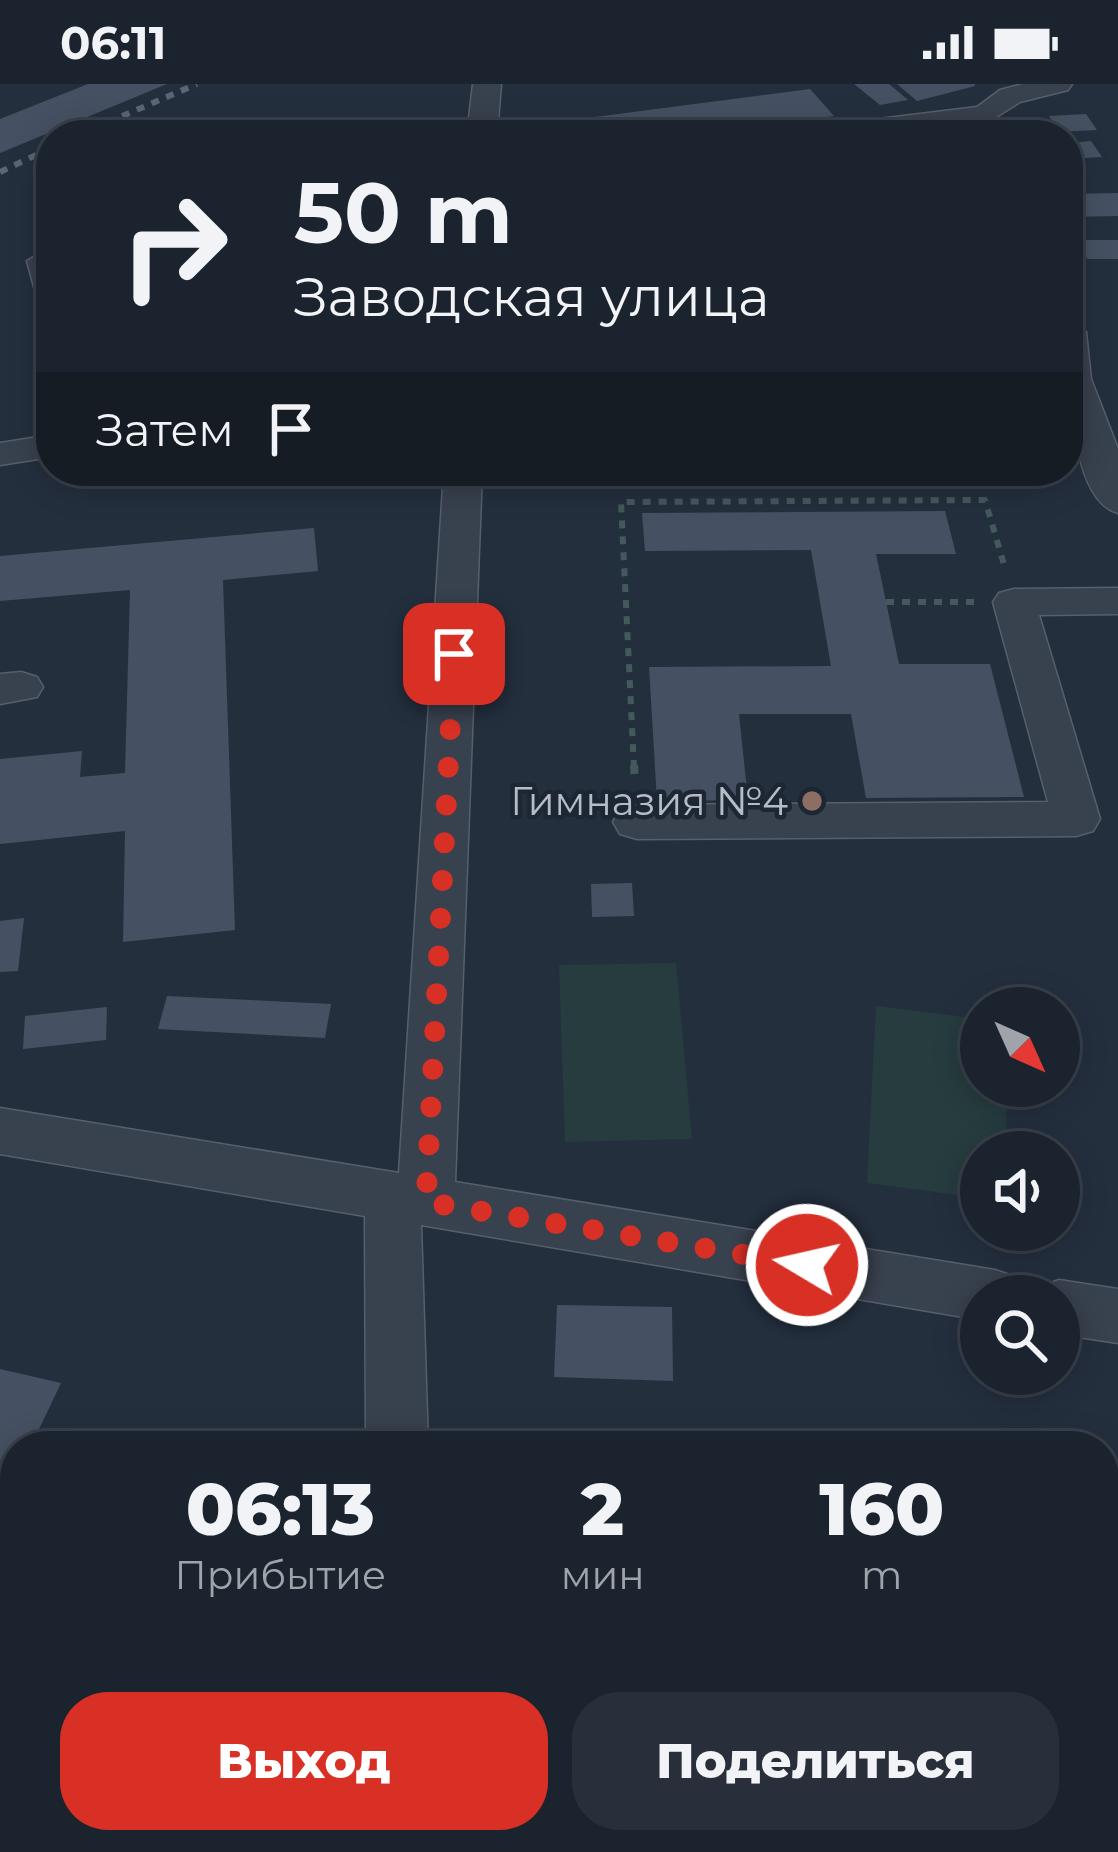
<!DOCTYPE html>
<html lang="ru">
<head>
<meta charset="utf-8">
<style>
	body { margin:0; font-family:Montserrat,sans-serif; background:#282f3a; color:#f1f3f6; height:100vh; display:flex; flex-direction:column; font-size:45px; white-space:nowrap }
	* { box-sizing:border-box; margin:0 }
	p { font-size:39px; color:#a0a4aa }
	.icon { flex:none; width:66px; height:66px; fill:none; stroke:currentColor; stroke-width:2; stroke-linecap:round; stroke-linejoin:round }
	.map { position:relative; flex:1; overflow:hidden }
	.drawer { position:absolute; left:0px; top:1347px; width:1119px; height:423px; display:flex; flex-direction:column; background:#1b232e; border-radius:48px 48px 0 0; box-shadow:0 6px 30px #0003,0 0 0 3px #39404a }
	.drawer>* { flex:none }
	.guide { position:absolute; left:36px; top:36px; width:1047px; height:366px; border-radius:48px; box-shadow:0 6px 30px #0003,0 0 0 3px #39404a; background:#1b232e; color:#f1f3f6; overflow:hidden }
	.needle { width:78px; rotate:135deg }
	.controls { position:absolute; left:960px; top:903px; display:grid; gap:24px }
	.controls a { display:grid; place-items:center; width:120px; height:120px; border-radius:50%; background:#1b232e; box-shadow:0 6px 30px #0003,0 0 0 3px #39404a; font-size:60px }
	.pin { position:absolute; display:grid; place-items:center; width:102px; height:102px; color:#fff; margin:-51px; border-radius:24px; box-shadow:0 6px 18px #0006 }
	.me { position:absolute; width:132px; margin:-66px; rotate:279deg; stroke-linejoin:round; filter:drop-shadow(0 0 9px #0008) }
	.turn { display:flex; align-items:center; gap:42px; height:252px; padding:0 60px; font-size:54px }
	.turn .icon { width:156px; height:156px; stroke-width:2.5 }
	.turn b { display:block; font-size:84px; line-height:102px }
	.then { display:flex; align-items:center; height:114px; padding:0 60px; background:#0003; gap:24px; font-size:45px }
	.eta { display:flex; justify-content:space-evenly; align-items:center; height:204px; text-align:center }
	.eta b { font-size:72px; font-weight:800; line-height:84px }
	.primary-button { display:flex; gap:24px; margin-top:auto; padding:24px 60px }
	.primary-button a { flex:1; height:138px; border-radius:48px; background:#d93025; color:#fff; font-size:48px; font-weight:800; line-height:138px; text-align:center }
	.primary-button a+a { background:#282f3a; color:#f1f3f6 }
	.status { display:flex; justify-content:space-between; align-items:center; height:84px; padding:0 60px; background:#1b232e; direction:ltr }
	.status svg { height:33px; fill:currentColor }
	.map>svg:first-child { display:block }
	.green { fill:#263c3f }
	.building { fill:#455162 }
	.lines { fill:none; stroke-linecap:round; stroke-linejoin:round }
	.minor-casing { stroke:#565f6c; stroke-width:3 }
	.path-far1 { stroke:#44595c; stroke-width:6; stroke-dasharray:8 8; stroke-linecap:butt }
	.path { stroke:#44595c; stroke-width:8; stroke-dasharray:9 9; stroke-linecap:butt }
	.minor { fill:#38414e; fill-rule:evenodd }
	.rail { stroke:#5a6575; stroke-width:6; stroke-dasharray:8 8; stroke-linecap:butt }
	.route { stroke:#d93025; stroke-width:21; stroke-dasharray:0 37.8 }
	.education-dot { fill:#8d6e63; stroke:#1d2633; stroke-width:4.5 }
	.labels { text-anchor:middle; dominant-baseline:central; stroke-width:9; stroke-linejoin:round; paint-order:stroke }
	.poi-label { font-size:39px; fill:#b4bcc9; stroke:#1d2633; text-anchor:end }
</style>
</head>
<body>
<div class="status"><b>06:11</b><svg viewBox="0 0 49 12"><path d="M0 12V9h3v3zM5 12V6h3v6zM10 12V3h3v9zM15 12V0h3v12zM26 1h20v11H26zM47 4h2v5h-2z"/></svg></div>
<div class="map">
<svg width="1118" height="1768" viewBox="0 0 1118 1768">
	<rect width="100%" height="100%" fill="#242f3e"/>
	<path class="green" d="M676,879L692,1055L565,1058L559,881Z
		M876,922L981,935V1002H1006L1007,1068H981V1114L867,1099Z"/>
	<path class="building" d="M88,0H167L0,69V35Z
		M854,0H889L908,16L880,21Z
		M897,0H975V2L917,17Z
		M810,5L834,32L695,51H539L533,41Z
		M1086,30L1097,46L1059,48L1049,32Z
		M1091,57L1102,73L1068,75V59Z
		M1118,109V132L1071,133L1068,126V110Z
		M1080,156H1118V175H1087Z
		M945,427L956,470H876L899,580H990L1024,713L866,714L851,630H739L748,716L657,717L649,583L831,582L811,466L645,467L642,429Z
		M314,444L318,487L223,496L235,846L123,858L125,747L0,760V675L82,667L80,693L125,689L130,506L0,517V472Z
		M632,799L634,832L592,833L591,800Z
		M24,834L18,887L0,888V837Z
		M167,912L331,920L325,954L158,945Z
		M107,923L106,956L23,965L25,932Z
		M557,1221L672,1223L673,1297L554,1293Z
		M0,1285L61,1299L31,1362H15L13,1402L0,1399Z
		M567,1755H738L739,1768H566Z"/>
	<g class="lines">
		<defs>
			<path id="minor" d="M473,0H501L497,51H467Z
				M1023,0H1072L1068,6L1020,18L985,40L895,51H806L821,42L977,23L1000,6Z
				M44,167L51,169V213L34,203L27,177Z
				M1068,237L1086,248L1091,295L1118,365V429C1067,416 1068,281 1068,237Z
				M51,351V373L0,381V359Z
				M444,387H482L455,1098L995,1186L1016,1193L1025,1212H981V1236L421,1141L428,1362H366L365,1132L0,1070V1024L399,1089Z
				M1118,504V530L1039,531L1100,735L1093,747L1076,752L637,755L620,750L613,738L620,726L637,721L1048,718L993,518L999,509L1014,505Z
				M21,588L37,593L43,603L37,613L0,620V590Z
				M1059,1196L1118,1205V1259L1059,1250V1212H1034L1038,1204Z
				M357,1755H429V1768H355Z"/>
		</defs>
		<use href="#minor" class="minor-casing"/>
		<path class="path-far1" d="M886,518H975
			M634,684L621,418L985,416L1005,484"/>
		<path class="path" d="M634,681L635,699"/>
		<use href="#minor" class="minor"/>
		<path class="rail" d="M78,51L197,0
			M0,88L51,64"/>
	</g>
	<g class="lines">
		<path class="route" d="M454,570L426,1118L807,1181"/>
	</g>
	<circle class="education-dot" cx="812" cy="717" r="12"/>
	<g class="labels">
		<g class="poi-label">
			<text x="788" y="717">Гимназия №4</text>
		</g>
	</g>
</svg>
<div class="controls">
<a><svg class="needle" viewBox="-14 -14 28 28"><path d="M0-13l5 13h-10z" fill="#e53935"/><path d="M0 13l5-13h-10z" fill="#a0a4aa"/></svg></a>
<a><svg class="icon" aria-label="sound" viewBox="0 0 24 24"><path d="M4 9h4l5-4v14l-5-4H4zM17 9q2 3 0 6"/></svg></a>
<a><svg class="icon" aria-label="search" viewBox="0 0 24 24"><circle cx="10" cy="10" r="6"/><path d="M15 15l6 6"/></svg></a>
</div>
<div class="pin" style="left:454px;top:570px;background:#d93025"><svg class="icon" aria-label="arrive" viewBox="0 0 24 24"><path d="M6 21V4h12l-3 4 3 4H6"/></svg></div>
<svg class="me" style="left:807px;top:1181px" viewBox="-20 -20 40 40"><circle r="17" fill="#d93025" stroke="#fff" stroke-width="3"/><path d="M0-11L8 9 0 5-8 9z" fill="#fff"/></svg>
<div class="guide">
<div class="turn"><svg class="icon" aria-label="right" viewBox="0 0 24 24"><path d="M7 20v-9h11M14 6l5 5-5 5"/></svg><div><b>50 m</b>Заводская улица</div></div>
<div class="then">Затем<svg class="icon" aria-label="arrive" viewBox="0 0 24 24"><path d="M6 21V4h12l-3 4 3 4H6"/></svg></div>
</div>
<section class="drawer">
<div class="eta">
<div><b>06:13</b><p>Прибытие</p></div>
<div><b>2</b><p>мин</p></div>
<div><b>160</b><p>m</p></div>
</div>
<div class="primary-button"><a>Выход</a><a>Поделиться</a></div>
</section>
</div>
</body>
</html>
